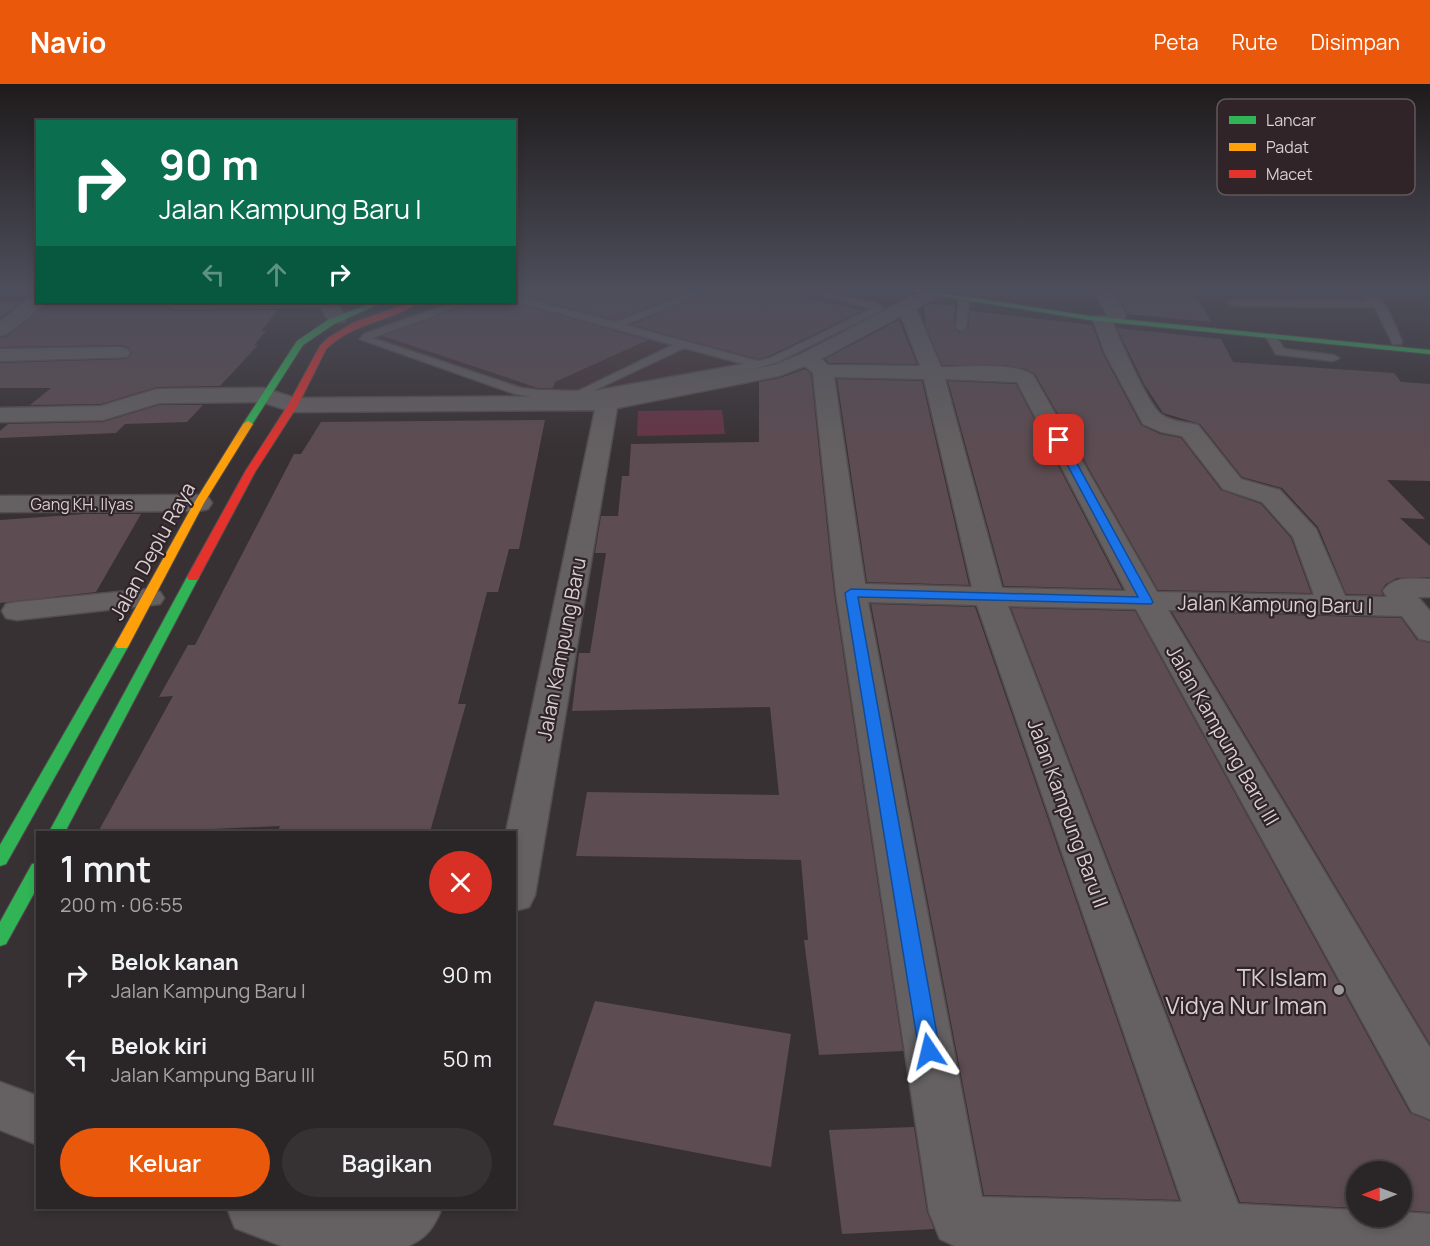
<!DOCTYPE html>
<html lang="id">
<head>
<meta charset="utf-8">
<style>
	body { margin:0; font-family:Manrope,sans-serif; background:#363132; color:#f1f3f6; height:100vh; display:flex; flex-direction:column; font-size:22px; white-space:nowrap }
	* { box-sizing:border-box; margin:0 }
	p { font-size:20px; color:#a5a5a7 }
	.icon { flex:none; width:33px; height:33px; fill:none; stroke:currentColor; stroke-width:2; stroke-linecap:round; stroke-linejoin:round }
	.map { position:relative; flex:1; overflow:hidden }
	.panel { position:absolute; left:36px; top:747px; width:480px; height:378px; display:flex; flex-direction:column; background:#2a2526; border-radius:0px; box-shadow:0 3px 9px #0003,0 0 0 2px #464243 }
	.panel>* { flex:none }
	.guide { position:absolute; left:36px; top:36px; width:480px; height:183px; border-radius:0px; box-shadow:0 3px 9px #0003,0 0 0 2px #464243; background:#0b6e4f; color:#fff; overflow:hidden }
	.needle { width:39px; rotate:269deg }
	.buttons { position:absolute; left:1346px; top:1077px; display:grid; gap:12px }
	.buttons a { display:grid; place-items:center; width:66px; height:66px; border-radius:50%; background:#2a2526; box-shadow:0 3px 9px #0003,0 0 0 2px #464243; font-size:30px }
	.pin { position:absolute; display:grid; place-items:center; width:51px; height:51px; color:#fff; margin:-26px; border-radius:12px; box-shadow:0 3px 9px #0006 }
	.me { position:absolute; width:66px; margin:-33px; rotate:350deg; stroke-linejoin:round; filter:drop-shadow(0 0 4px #0008) }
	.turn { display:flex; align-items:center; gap:21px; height:126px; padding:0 24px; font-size:27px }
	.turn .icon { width:78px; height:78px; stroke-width:2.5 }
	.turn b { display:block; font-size:42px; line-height:51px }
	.lanes { display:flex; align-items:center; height:57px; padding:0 24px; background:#0003; justify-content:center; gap:30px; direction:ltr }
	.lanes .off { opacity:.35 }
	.round { display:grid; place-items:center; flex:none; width:63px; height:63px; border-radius:32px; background:#363132 }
	.overview { display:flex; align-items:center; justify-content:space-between; height:102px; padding:0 24px }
	h1 { font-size:36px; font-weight:600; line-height:45px }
	.action { display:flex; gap:12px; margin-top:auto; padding:12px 24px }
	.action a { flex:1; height:69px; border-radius:36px; background:#ea580c; color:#fff; font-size:24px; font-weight:600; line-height:69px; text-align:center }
	.action a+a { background:#363132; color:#f1f3f6 }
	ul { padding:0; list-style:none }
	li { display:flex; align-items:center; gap:18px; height:84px; padding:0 24px }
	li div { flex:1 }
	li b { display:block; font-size:22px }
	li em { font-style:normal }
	header { display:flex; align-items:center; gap:36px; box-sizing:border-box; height:84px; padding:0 30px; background:#ea580c; color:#fff }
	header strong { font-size:28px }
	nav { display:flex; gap:33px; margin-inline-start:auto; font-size:21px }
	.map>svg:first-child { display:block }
	.built { fill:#453438 }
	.green { fill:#663444 }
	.building { fill:#5d4c52 }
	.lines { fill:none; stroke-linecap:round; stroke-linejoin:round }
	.lane-casing { stroke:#534d4f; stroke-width:3 }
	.street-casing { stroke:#534d4f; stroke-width:3 }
	.fast-casing { stroke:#534d4f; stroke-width:2 }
	.slow-casing { stroke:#534d4f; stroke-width:2 }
	.jam-casing { stroke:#534d4f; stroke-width:2 }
	.lane { fill:#656162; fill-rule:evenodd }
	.street { fill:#656162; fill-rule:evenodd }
	.fast { fill:#30b455; fill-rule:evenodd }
	.slow { fill:#ff9f0a; fill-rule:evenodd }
	.jam { fill:#e5322d; fill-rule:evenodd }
	.route { fill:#1a73e8; stroke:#114b97; stroke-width:1.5 }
	.poi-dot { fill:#9f989a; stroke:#302428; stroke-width:2 }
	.labels { text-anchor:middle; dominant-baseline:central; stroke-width:4.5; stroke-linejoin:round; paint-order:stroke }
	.far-street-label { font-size:16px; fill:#d7cfd1; stroke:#302428 }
	.street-label { font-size:20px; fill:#d7cfd1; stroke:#302428 }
	.near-poi-label { font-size:24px; fill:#d7cfd1; stroke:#302428; text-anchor:end }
	.key { fill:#302428; stroke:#62575b; stroke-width:1.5 }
	.key-label { font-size:16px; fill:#d7cfd1 }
</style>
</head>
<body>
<header>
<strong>Navio</strong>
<nav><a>Peta</a><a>Rute</a><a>Disimpan</a></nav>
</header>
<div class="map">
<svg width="1430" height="1162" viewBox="0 0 1430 1162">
	<rect width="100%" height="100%" fill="#383133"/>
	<path class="built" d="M515,206H806L876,222L879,225L774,276L614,308L519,307L368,258L365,253L463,218H514Z"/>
	<path class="green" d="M722,326L725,350L637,352L638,327Z"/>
	<path class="building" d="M514,206H692L615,236L514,209Z
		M712,206H778L862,227L769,272L758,275L632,241Z
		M1114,206H1193L1211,238L1128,230Z
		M0,218H22L0,234Z
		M49,218H170L165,223L172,227L278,226L261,247H266L254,261H258L220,302L157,303L101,320L30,321L51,304H0V279L127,275L132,269L128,263L120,261L0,263V254L8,252Z
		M477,218H512L648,256L555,298L553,304H538L383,252Z
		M929,220L955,221L954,244L960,249L968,244L970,227L1092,241L1103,270L1141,341L1160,350L1181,354L1221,406L1261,420L1291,454L1311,509L1158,506L1035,290L1026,285L1003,281H942L926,243L924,222Z
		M899,236L917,280L829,279L825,275Z
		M1117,244L1221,255L1233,278L1394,289L1401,298L1430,300V397L1387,396L1425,435L1400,434L1430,462V493L1397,494L1386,500L1381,507L1383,511L1346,510L1318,443L1282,404L1242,393L1200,340L1163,329L1144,300Z
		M805,285L811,290L834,509L903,967L819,971L804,856H808L801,776L576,772L587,708L779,711L770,623L572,627L579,569H590L606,469H595L601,432H618L622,392H629L631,360L759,358V298L780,294Z
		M837,295L922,297L969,501L867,498Z
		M948,297L1016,300L1122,505L1004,502Z
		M159,321H203L187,338L125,340L116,349L0,354V347L8,340L103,338Z
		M545,336L519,465H509L498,508H487L458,620H466L430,748H277L280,742L148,748H98L173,612L159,613L188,561H195L294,370H301L321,338Z
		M85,430H141L96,508L0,519V436Z
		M871,520L975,523L1179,1116L984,1111Z
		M1011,524L1135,527L1410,1029L1430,1037V1128L1401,1126V1088H1356V1124L1240,1118Z
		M1172,528L1401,534L1417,556L1430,559V960Z
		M595,917L791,950L771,1083L553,1041Z
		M914,1043L927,1128L934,1145L842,1150L829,1046Z"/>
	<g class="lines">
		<defs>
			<path id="lane" d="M697,206H710L625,241L758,277L770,274L873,224L803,208L801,206H817L876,219L884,225L778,278L757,284L697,297L593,315L538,314L515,310L360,255L364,250L455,218H468L466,220L372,254L521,304L538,306L578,307L673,261L514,217V211L615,238ZM684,264L744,280L593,307Z
				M1354,206C1383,204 1393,236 1402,258L1401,260H1393L1375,223L1233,222L1228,219L1233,216L1368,217Z
				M964,213L969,216L966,244L961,247L956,244L959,216Z
				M329,218L332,220L327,223L172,225L167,222L172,219Z
				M1271,250L1275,251L1284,265L1333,271L1339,274L1333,277L1276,270L1266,253Z"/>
			<path id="street" d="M924,206H946L943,210L916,224L941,283C962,283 1018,278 1033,291L1157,508L1314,511L1293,453L1262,418L1223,405L1182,352L1161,348L1143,340L1105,269L1093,236L1095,232H1108L1094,206H1112L1126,231L1124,235H1111C1119,253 1148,322 1162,331C1172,338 1186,338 1198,341L1241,395L1280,406L1316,445L1345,512L1387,513L1383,507C1394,491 1413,495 1430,495V513H1418L1430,527V557L1419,555L1402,532L1168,526L1430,964V1035L1412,1028L1136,525L1008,522L1238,1120L1356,1126V1132H1401V1128L1430,1130V1162H955L940,1155L929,1128L836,509L813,289L805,282L779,292L617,324L535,811L529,823L514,827V748H506L595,326L293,328L262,318L159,319L103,336L0,338V324L101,322L157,305L264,304L295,314L607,312L774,281L801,270ZM901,232L920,282L828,281L821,275ZM834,293L924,295L972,503L865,500ZM945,295L1017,298L1126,507L1002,504ZM868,518L977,521L1182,1118L982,1113Z
				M38,212V218H47L44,221L7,250L0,252V237L32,213Z
				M319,218H337L346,234L344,238H330L318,220Z
				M120,263L127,265L130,269L127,273L0,277V265Z
				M199,411L208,413L212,419L208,425L199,427L0,428V412Z
				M149,505L160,508L164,514L160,520L17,536L6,534L2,527L6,520L17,518Z
				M0,998L38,1012V1061L0,1046Z
				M227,1124H442C434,1143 427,1154 408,1162H282L235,1144Z"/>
			<path id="fast" d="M905,206H921L1089,232L1430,266V270L1089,236Z
				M374,218H383L334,240L303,261L251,342H245L243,340L297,257L328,236Z
				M193,489L199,493L65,748H49L187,493Z
				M122,557L129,561L6,780L0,782V761L115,561Z
				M38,779V802L6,860L0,862V838L32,780Z"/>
			<path id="slow" d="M248,337L253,340L204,419L129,561L127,564H117L115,561L194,419L243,340Z"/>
			<path id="jam" d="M411,218H420C391,238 355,237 326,265L298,321L255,388L199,493L197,496H189L187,493L245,388L288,321L320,262L328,254L353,239Z"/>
		</defs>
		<use href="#lane" class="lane-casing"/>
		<use href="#street" class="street-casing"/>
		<use href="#fast" class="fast-casing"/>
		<use href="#slow" class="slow-casing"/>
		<use href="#jam" class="jam-casing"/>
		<use href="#lane" class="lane"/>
		<use href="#street" class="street"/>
		<use href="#fast" class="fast"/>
		<use href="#slow" class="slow"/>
		<use href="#jam" class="jam"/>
	</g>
	<linearGradient id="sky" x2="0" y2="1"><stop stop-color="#1f1b1c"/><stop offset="0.56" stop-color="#4d4e5b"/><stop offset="1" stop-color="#4d4e5b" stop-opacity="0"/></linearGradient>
	<rect width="1430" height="368" fill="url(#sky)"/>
	<path class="route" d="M1059,353L1064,356L1153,518L1151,520L858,513L940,967L937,973L929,976L922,973L919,967L845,509L851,505L1138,513L1054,356Z"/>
	<circle class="poi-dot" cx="1339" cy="906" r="6"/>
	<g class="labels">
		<g class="far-street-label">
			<text x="82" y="420">Gang KH. Ilyas</text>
		</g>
		<g class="street-label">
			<text transform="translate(152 467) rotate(-61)">Jalan Deplu Raya</text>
			<text transform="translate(1275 520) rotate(1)">Jalan Kampung Baru I</text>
			<text transform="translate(561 565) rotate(-79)">Jalan Kampung Baru</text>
			<text transform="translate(1223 651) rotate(60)">Jalan Kampung Baru III</text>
			<text transform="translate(1068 729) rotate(70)">Jalan Kampung Baru II</text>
		</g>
		<g class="near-poi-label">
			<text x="1327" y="892">TK Islam<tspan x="1327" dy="28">Vidya Nur Iman</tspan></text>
		</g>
	</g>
	<rect x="1217" y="15" width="198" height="96" rx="9" class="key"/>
	<rect x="1229" y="32" width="27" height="8" fill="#30b455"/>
	<rect x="1229" y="59" width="27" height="8" fill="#ff9f0a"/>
	<rect x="1229" y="86" width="27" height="8" fill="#e5322d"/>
	<g class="key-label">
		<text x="1266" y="42">Lancar</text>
		<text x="1266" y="69">Padat</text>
		<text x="1266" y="96">Macet</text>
	</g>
</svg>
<div class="buttons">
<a><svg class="needle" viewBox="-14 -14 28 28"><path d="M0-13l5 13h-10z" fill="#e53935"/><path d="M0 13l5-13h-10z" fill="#a5a5a7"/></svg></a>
</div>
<div class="pin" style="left:1059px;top:356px;background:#d93025"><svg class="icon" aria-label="arrive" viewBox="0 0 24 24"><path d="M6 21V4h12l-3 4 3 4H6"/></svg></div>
<svg class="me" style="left:929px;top:967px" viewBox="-20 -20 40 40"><path d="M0-17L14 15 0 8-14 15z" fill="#1a73e8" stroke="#fff" stroke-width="4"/></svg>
<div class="guide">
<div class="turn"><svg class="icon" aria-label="right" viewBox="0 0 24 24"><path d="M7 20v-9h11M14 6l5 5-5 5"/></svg><div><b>90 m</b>Jalan Kampung Baru I</div></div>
<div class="lanes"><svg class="icon off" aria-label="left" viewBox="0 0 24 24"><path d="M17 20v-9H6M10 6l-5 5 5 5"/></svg><svg class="icon off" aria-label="ahead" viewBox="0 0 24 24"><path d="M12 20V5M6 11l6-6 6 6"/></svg><svg class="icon" aria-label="right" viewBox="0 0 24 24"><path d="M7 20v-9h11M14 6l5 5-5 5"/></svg></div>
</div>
<section class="panel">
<div class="overview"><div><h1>1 mnt</h1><p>200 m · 06:55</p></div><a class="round" style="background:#d93025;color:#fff"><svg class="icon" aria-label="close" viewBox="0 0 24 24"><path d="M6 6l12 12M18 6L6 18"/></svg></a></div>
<ul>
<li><svg class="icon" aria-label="right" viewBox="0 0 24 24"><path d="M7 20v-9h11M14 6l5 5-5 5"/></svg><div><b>Belok kanan</b><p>Jalan Kampung Baru I</p></div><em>90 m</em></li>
<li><svg class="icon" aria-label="left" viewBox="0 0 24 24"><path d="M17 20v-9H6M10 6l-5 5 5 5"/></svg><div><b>Belok kiri</b><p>Jalan Kampung Baru III</p></div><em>50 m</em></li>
</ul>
<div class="action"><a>Keluar</a><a>Bagikan</a></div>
</section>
</div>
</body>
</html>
